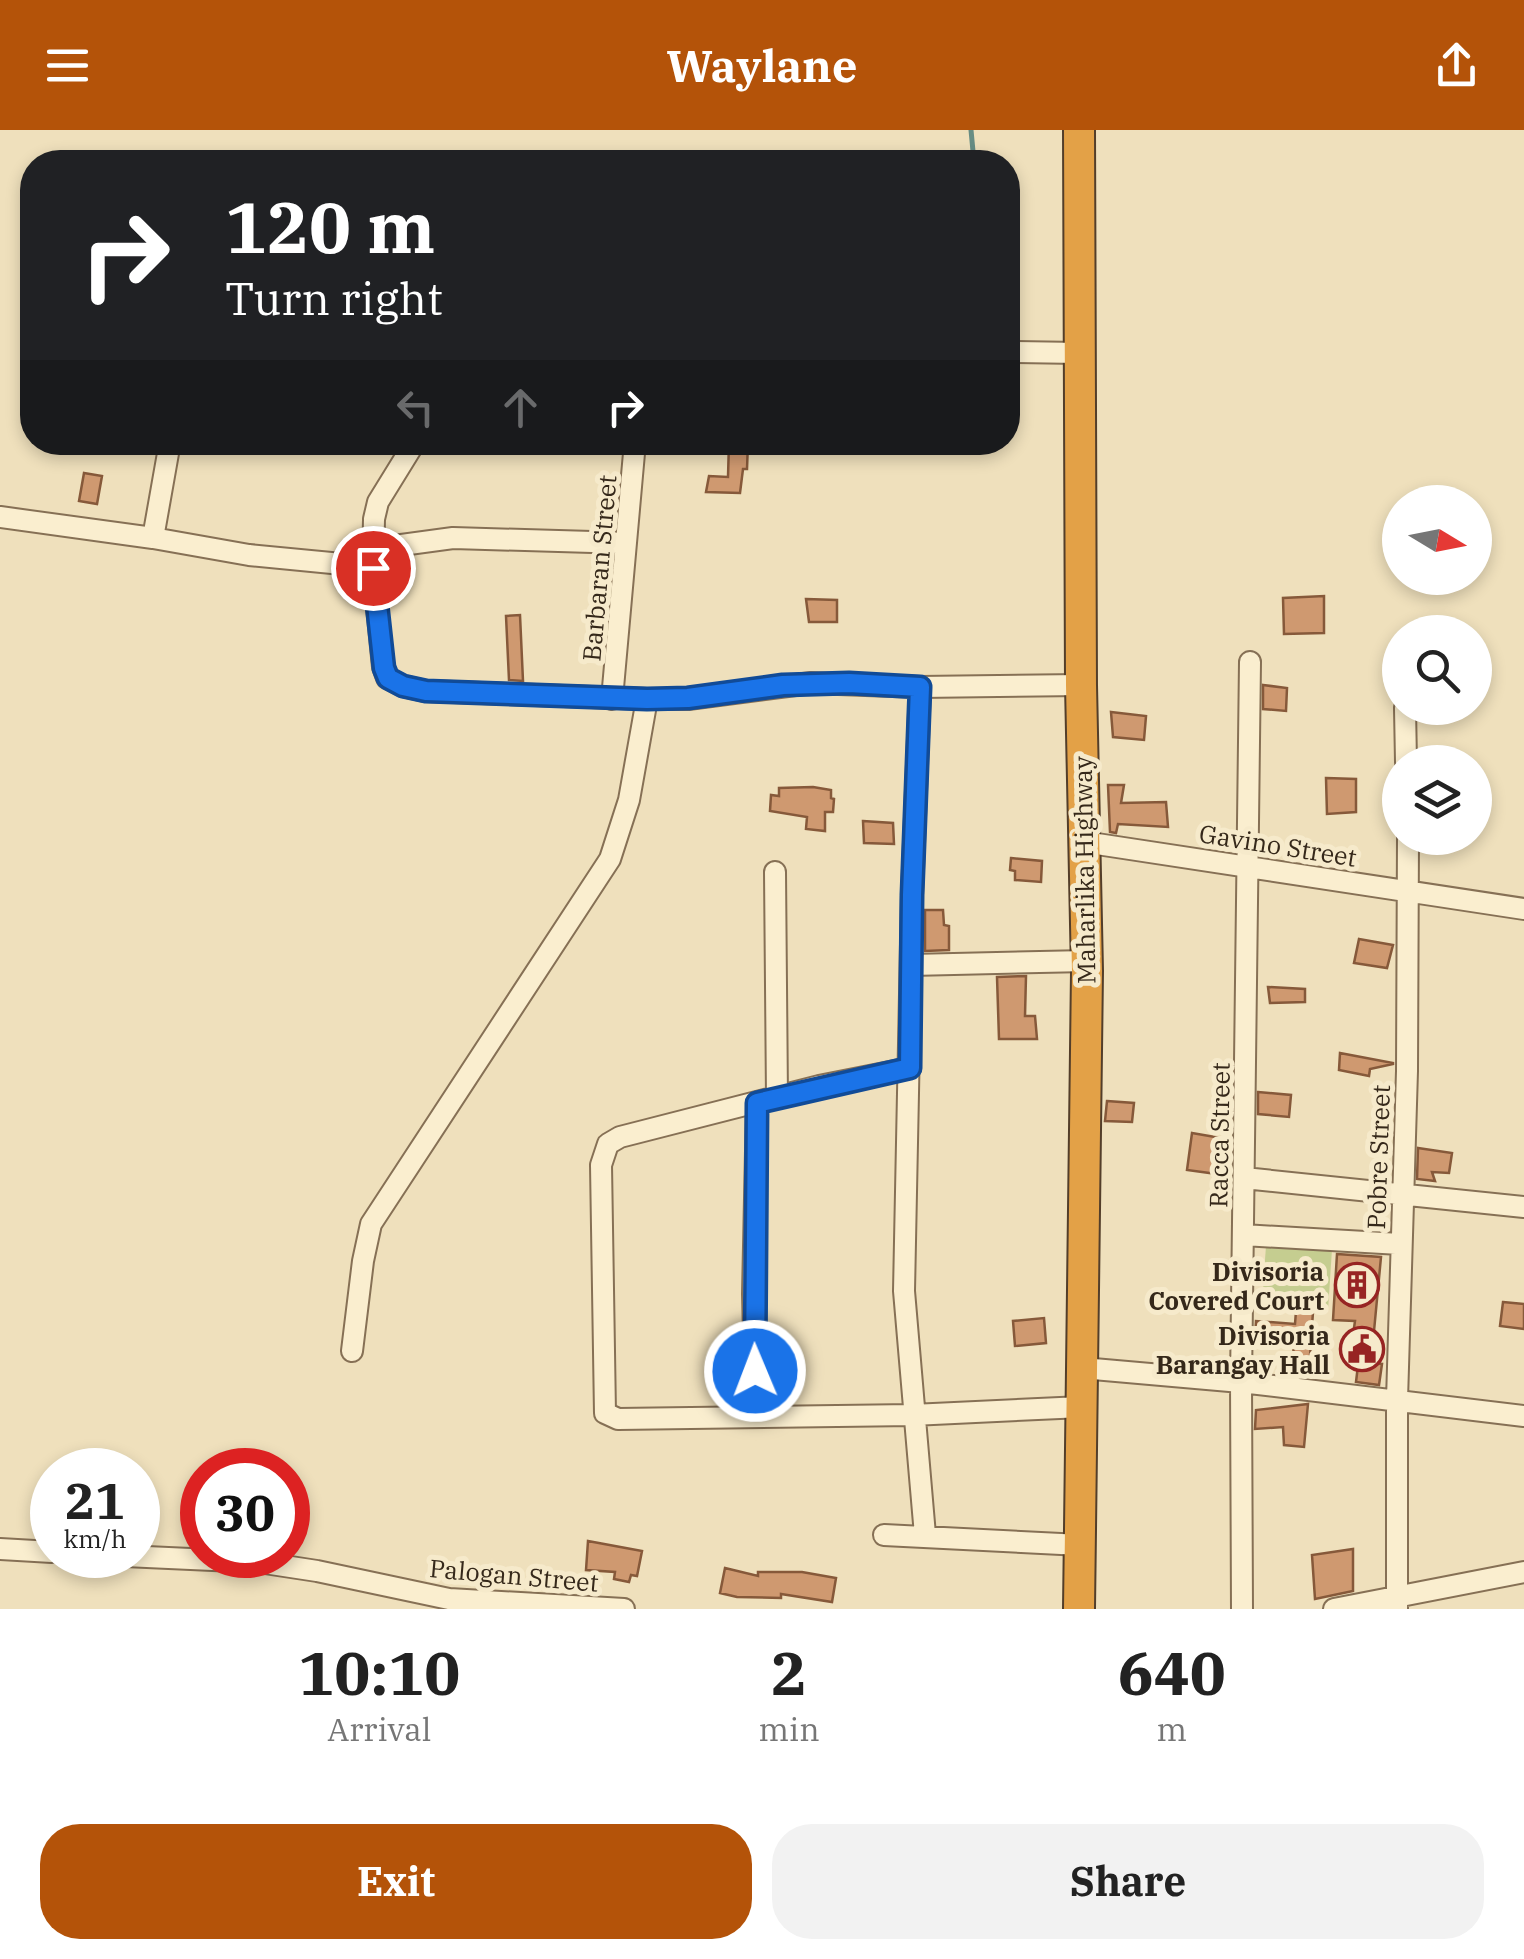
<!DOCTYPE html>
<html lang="en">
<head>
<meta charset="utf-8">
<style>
	body { margin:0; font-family:"IBM Plex Serif",serif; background:#f2f2f2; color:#222; height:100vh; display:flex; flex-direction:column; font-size:38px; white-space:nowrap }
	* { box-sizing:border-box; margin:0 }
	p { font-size:32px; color:#767676 }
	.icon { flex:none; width:55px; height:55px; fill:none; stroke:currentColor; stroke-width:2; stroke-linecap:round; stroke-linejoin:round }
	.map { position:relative; height:1479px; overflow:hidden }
	.panel { display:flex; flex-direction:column; background:#fff; flex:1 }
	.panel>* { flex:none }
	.banner { position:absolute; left:20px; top:20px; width:1000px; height:305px; border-radius:40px; box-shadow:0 5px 15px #0003; background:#202124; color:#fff; overflow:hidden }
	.needle { width:65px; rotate:100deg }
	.fabs { position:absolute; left:1382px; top:355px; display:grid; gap:20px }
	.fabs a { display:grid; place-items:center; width:110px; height:110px; border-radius:50%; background:#fff; box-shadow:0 5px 15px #0003; font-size:50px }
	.speed { position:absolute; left:30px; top:1318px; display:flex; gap:20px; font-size:50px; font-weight:700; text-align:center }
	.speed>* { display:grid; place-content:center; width:130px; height:130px; border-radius:50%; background:#fff; box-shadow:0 5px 15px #0003; line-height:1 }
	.speed small { font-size:25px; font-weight:400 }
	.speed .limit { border:15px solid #d22; background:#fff; color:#111 }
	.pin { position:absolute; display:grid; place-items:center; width:85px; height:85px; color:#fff; margin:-42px; border:5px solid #fff; border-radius:50%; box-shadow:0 2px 10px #0007 }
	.me { position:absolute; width:110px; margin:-55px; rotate:359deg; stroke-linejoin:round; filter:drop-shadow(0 0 8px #0008) }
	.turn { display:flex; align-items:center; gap:35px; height:210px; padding:0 40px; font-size:45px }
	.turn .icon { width:130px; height:130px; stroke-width:2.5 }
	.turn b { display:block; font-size:70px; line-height:85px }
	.lanes { display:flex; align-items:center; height:95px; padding:0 40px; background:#0003; justify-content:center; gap:50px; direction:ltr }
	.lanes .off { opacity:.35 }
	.eta { display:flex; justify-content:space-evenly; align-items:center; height:170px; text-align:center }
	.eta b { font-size:60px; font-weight:800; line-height:70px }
	.primary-button { display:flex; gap:20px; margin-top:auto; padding:20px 40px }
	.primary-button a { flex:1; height:115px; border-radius:40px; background:#b45309; color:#fff; font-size:40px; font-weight:800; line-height:115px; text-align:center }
	.primary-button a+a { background:#f2f2f2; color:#222 }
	header { display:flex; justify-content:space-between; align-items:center; height:130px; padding:0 40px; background:#b45309; color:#fff; font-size:45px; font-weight:800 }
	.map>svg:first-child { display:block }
	.green { fill:#c5cd90 }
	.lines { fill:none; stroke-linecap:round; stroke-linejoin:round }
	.stream { stroke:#678d84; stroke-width:5 }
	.building { fill:#cf9970; stroke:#86593a; stroke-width:2.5 }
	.minor-casing { stroke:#867055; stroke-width:24 }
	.highway-casing { stroke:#533e2a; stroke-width:34 }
	.minor { stroke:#faeecf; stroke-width:20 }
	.highway { stroke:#e3a147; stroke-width:30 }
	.route-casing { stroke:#114b97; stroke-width:25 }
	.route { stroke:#1a73e8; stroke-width:18 }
	.labels { text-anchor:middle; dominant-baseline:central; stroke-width:10; stroke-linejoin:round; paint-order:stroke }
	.street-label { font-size:25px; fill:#35281a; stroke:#f6eacb }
	.poi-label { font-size:25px; font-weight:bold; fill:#35281a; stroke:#f6eacb; text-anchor:end }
</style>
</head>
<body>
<header><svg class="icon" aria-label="menu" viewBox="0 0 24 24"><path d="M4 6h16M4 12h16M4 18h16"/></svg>Waylane<svg class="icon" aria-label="share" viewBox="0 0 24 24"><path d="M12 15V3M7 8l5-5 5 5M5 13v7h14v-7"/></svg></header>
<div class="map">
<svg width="1524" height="1479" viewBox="0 0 1524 1479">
	<rect width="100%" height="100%" fill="#efe0bc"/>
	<path class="green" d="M1266,1115L1332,1119L1328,1181L1262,1176Z"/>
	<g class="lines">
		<path class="stream" d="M971,0L974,32"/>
	</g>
	<path class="building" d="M729,312H748L747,339H743L740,363L706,362L709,346L728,347Z
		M84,343L102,346L97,374L79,371Z
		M1324,466V503L1284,504L1283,468Z
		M806,469L837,470V492H809Z
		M520,485L523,551L509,550L506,486Z
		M1263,555L1287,558L1286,581L1263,579Z
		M1111,582L1146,586L1144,610L1113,607Z
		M1326,648L1356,649V682L1327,684Z
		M1108,655H1124L1121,673L1166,672L1168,697L1118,694L1116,703L1110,702Z
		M813,657L831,660V668L834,669L833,682H825V701L806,699L807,687L770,681L771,665L779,666V658Z
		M863,691L893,693L894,714L864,713Z
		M1011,728L1042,731L1041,752L1015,750V741L1010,740Z
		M925,780H943L944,795L949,796V820L925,821Z
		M1359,809L1393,815L1387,838L1354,833Z
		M1026,846L1025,886H1035L1037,909H999L997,847Z
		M1268,857L1305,859V872L1270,873Z
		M1340,923L1393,933V934L1370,939L1369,946L1339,940Z
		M1258,962L1291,965L1289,987L1258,984Z
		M1107,971L1134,973L1132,992L1105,991Z
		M1192,1003L1221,1008L1217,1044L1187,1040Z
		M1418,1018L1452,1023L1449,1043L1432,1042L1435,1051L1417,1049Z
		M1337,1124L1381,1127L1371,1233L1382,1234L1379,1255L1356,1252L1359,1227L1350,1226L1355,1191L1333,1190Z
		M1503,1172L1524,1174V1199L1500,1196Z
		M1296,1181L1313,1182L1310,1226H1314L1313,1247L1292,1244L1294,1212L1255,1209L1256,1191L1295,1194Z
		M1044,1188L1046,1213L1015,1216L1013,1191Z
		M1308,1274L1304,1317L1284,1315L1283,1297L1255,1299L1256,1280Z
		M588,1411L642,1421L637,1446L631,1445L629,1452L614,1449L615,1442L586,1440Z
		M1353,1419V1461L1315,1469L1312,1425Z
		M725,1438L758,1446V1442H802L836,1448L832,1472L781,1464V1468L737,1467L720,1463Z"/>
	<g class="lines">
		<defs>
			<path id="minor" d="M1008,222L1079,223
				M415,312L378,372L374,389L373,437L383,537L387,548L403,556L425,561L647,569H688L811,553L920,557L1081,555
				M0,387L153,408L249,425L373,437
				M153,408L170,312
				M372,419L453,408L626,413
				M920,557L912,765L904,1161L925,1405
				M612,569L635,312
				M1405,578L1406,632
				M1084,712L1524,779
				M775,742L777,968
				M911,835L1087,831
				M910,938L819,956L620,1007L608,1014L601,1035L605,1283L618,1289L912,1285L1082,1277
				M1244,1048L1524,1077
				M1243,1105L1400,1114
				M352,1221L363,1131L371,1094L610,729L629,670L647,569
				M1082,1238L1241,1252L1524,1286
				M756,1286L753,1164L757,973
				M884,1405L1081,1415
				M0,1419L52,1422
				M103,1425L258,1432L317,1441L449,1469L624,1479
				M1242,1479L1241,1252L1250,532
				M1334,1479L1524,1442
				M1397,1479V1270L1407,941L1408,708"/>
			<path id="highway" d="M1079,0L1081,555L1087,841L1079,1479"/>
		</defs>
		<use href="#minor" class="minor-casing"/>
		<use href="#highway" class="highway-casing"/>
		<use href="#minor" class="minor"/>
		<use href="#highway" class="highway"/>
	</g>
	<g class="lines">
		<defs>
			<path id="route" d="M373,438L384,538L388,548L403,556L426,561L647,569L688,568L783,555L849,553L920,557L912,765L910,938L757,973L755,1241"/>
		</defs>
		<use href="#route" class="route-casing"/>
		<use href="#route" class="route"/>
	</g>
	<defs>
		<symbol id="building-ring" viewBox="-11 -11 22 22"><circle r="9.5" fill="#f6eacb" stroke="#972423" stroke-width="1.5"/><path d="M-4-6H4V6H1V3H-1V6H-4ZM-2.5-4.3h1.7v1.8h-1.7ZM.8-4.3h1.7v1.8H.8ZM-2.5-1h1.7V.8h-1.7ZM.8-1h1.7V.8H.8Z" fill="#972423"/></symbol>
		<symbol id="civic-ring" viewBox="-11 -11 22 22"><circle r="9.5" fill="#f6eacb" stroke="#972423" stroke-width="1.5"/><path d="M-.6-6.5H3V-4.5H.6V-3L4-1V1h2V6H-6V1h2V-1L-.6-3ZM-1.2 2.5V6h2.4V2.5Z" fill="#972423"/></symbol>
	</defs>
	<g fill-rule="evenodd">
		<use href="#building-ring" x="1332" y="1130" width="50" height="50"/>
		<use href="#civic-ring" x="1337" y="1194" width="50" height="50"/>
	</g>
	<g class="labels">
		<g class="street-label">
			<text transform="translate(599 438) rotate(-85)">Barbaran Street</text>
			<text transform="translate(1278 715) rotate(9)">Gavino Street</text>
			<text transform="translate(1084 740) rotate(-91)">Maharlika Highway</text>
			<text transform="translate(1219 1005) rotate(-89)">Racca Street</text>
			<text transform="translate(1378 1027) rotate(-88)">Pobre Street</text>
			<text transform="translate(514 1445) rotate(5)">Palogan Street</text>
		</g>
		<g class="poi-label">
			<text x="1324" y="1141">Divisoria<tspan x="1324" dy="29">Covered Court</tspan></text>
			<text x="1330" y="1205">Divisoria<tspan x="1330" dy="29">Barangay Hall</tspan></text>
		</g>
	</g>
</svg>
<div class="fabs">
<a><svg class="needle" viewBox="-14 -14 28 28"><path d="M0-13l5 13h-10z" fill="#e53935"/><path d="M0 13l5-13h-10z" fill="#767676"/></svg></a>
<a><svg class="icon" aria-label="search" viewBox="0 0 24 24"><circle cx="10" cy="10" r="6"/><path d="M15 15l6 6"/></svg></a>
<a><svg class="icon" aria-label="layers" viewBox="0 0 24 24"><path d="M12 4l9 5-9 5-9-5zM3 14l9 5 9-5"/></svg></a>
</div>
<div class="speed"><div>21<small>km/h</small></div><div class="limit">30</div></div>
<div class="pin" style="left:373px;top:438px;background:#d93025"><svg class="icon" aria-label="arrive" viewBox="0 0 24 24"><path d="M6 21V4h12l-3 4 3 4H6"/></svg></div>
<svg class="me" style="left:755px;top:1241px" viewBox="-20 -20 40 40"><circle r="17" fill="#1a73e8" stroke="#fff" stroke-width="3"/><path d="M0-11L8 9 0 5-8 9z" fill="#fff"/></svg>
<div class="banner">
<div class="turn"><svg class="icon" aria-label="right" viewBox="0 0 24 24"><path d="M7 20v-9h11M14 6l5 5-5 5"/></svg><div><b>120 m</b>Turn right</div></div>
<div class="lanes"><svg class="icon off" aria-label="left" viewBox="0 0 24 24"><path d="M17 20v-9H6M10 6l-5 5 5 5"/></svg><svg class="icon off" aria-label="ahead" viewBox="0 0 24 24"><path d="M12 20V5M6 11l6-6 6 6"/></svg><svg class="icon" aria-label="right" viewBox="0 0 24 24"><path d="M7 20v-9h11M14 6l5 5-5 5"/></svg></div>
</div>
</div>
<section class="panel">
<div class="eta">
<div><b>10:10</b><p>Arrival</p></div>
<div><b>2</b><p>min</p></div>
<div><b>640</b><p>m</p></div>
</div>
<div class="primary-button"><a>Exit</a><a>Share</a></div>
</section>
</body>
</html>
